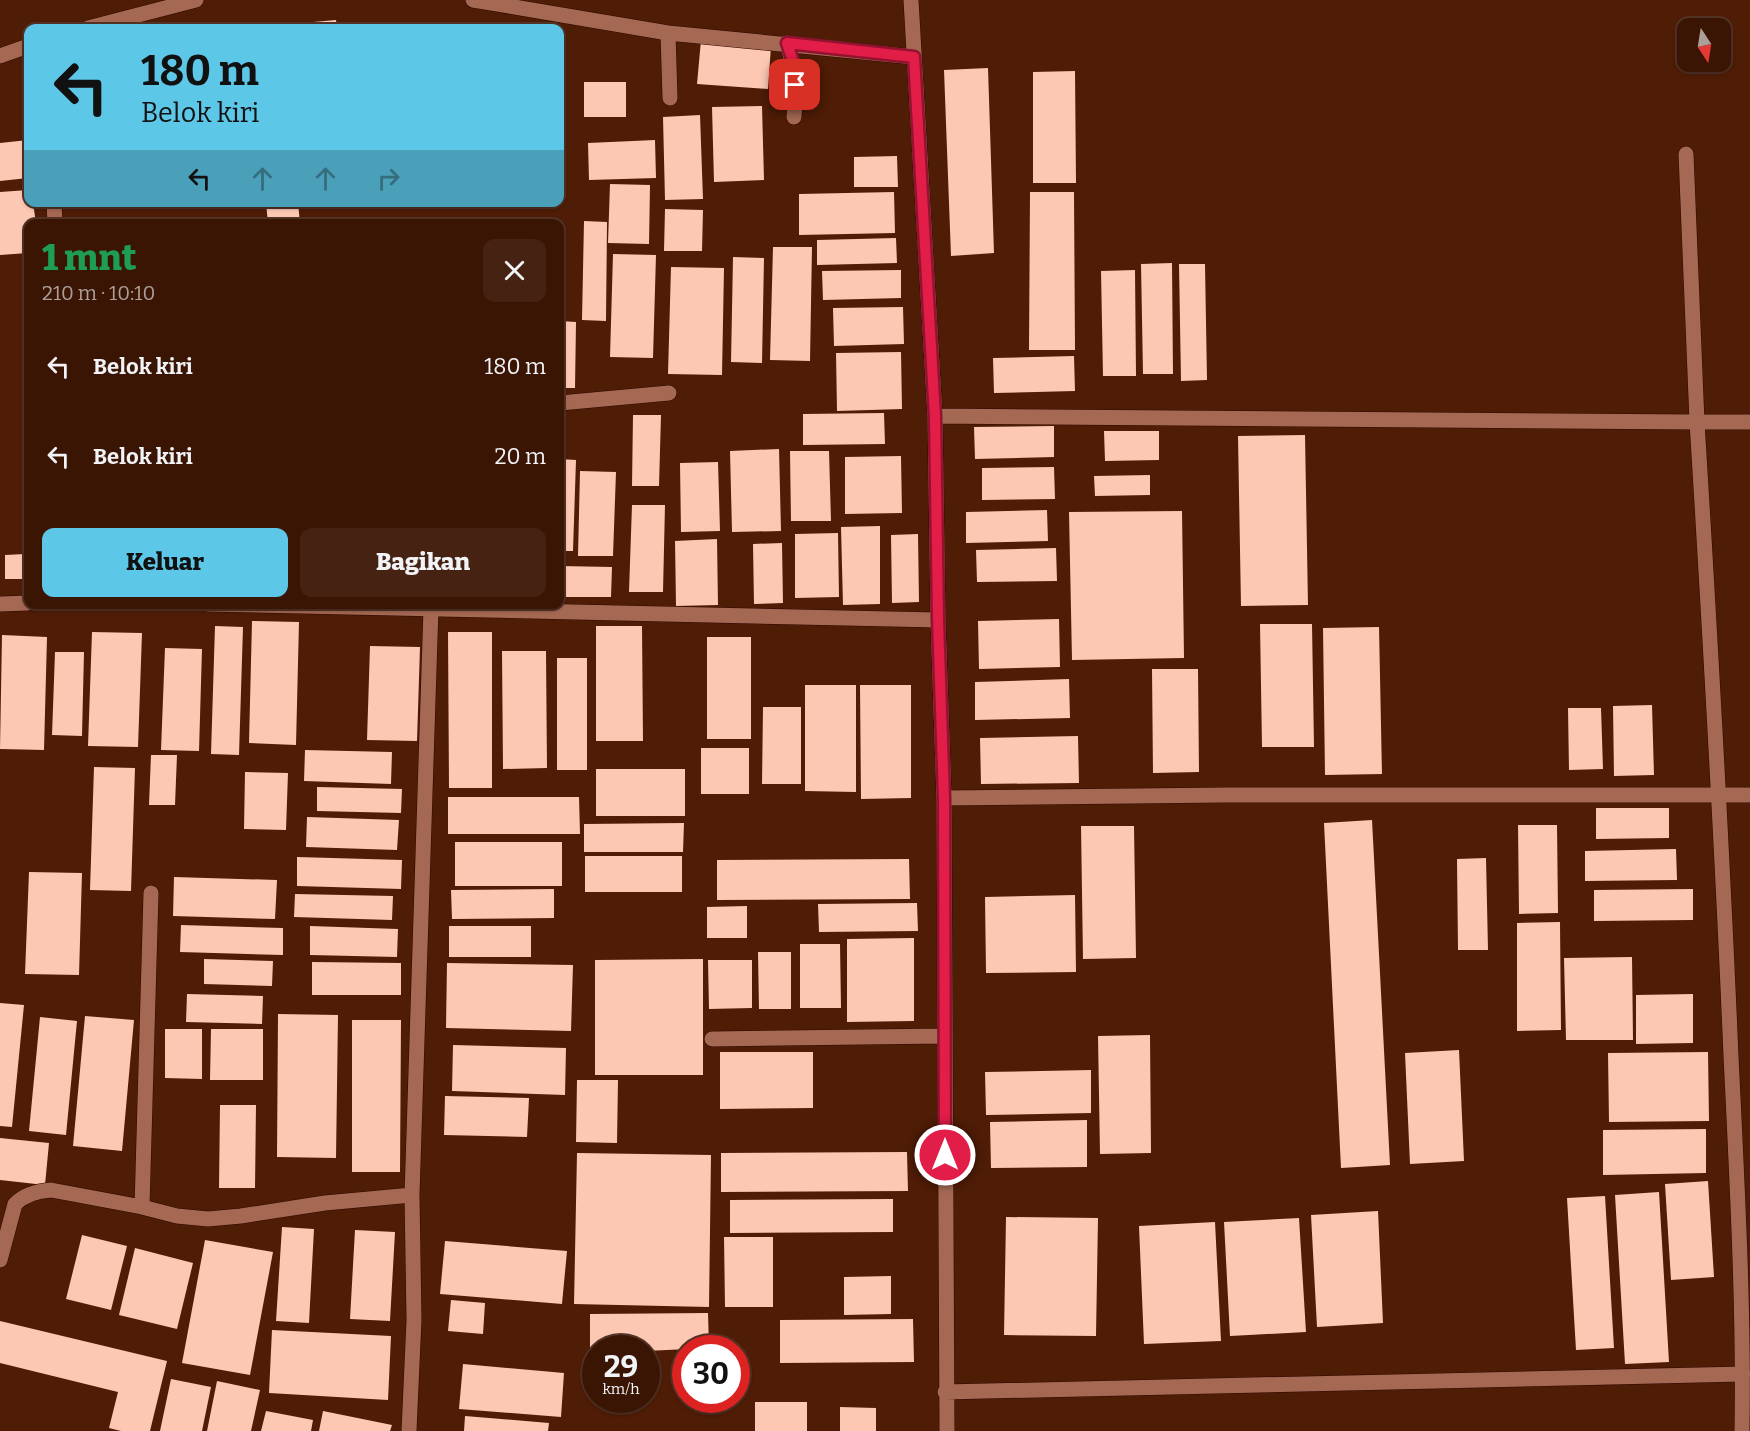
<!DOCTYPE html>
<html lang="id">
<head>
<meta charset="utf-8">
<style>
	body { margin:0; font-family:Bitter,serif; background:#462213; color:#f1f3f6; height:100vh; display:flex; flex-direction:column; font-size:22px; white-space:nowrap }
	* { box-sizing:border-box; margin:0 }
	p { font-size:20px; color:#ac9f9a }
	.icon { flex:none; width:33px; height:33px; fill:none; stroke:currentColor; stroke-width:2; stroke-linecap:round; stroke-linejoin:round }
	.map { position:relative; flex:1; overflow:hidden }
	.panel { position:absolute; left:24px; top:219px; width:540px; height:390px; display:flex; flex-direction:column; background:#3b1504; border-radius:12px; box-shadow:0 2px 4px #0004,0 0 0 2px #543426 }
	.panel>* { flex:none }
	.top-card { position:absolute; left:24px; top:24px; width:540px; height:183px; border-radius:12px; box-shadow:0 2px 4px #0004,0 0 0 2px #543426; background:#5dc7e8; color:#111; overflow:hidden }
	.needle { width:39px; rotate:168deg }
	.buttons { position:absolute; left:1677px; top:18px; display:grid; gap:12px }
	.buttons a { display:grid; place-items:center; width:54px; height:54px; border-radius:12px; background:#3b1504; box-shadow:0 2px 4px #0004,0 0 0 2px #543426; font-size:30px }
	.speed { position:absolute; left:582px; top:1335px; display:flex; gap:12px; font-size:30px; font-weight:700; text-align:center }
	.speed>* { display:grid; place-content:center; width:78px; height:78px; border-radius:50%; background:#3b1504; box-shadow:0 2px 4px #0004,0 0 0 2px #543426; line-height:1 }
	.speed small { font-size:15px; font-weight:400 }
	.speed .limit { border:9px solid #d22; background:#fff; color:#111 }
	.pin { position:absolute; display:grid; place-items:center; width:51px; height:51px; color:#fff; margin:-26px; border-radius:12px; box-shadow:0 3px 9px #0006 }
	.me { position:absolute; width:66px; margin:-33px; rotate:0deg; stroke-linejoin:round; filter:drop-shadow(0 0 4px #0008) }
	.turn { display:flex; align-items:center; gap:21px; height:126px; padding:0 18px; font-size:27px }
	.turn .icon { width:78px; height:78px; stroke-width:2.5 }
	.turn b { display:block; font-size:42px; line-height:51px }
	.lanes { display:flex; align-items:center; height:57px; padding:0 18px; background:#0003; justify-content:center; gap:30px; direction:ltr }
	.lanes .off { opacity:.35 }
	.round { display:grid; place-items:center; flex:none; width:63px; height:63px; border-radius:12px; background:#462213 }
	.head { display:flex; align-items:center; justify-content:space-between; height:102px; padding:0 18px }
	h1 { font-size:36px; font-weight:800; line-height:45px; color:#1e9e55 }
	.action { display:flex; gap:12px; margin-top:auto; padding:12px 18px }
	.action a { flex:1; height:69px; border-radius:12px; background:#5dc7e8; color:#111; font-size:24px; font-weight:800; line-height:69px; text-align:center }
	.action a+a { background:#462213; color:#f1f3f6 }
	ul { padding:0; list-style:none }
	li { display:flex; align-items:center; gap:18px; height:90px; padding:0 18px }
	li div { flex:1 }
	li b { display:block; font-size:22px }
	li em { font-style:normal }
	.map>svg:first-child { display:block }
	.building { fill:#fcc8b4 }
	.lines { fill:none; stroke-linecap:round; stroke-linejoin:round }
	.minor-casing { stroke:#2e0800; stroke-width:16 }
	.minor { stroke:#a56953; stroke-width:15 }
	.route-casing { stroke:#92132f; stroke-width:15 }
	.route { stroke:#e11d48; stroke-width:10 }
</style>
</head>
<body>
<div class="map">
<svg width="1750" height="1431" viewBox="0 0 1750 1431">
	<rect width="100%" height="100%" fill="#4f1c06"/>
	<path class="building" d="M336,20L337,28H302V23Z
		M701,40L771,46L768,89L697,84Z
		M988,68L994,253L951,256L944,70Z
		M1075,71L1076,183H1033V72Z
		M584,82H626V117H584Z
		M762,106L764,180L714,182L712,107Z
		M700,115L703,199L665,200L663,117Z
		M28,140V178L0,181V143Z
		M655,140L656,178L589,180L588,143Z
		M897,156L898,187H854V157Z
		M610,184L650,185L649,244L608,243Z
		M28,190V202H33L36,224H28V253L0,255V192Z
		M894,192L895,233L799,235V194Z
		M1030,192H1074L1075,350H1029Z
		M266,202H298L300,224H268Z
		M665,209L703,210L702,251H664Z
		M584,221L607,222L606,321L582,320Z
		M896,238L897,263L817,265V240Z
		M773,247H812L810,361L770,360Z
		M613,254L656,255L653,358L610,357Z
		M733,257L764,258L762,363L731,362Z
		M1172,263L1173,374H1143L1141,264Z
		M1179,264H1205L1207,380L1181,381Z
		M671,267L724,268L722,375L668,374Z
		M901,270V298L823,300L822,271Z
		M1135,270L1136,376H1103L1101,271Z
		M903,307L904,344L834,346L833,308Z
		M560,321L576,322L575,388H560Z
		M901,352L902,409L837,411L836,353Z
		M1074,356L1075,391L994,393L993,358Z
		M884,413L885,444L803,445V414Z
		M633,415H661L659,486H632Z
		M1054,426V457L975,459L974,427Z
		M1104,431H1159V460L1105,461Z
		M1305,435L1308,605L1241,606L1238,436Z
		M779,449L781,531L732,532L730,451Z
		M790,451H829L831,521H791Z
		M901,456L902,513L845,514V457Z
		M560,459L576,460L573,551H560Z
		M718,462L720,531L681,532L680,463Z
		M1054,467L1055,499L982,500V468Z
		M580,471L616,472L613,556H578Z
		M1150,475V495L1095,496L1094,476Z
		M632,505H665L663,592H629Z
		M1047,510L1048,541L966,543V512Z
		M1182,511L1184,658L1072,660L1069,512Z
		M880,526V604L843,605L841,527Z
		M838,533L839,597L795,598V534Z
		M918,534L919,602L892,603L891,535Z
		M717,539L718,605L676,606L675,541Z
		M782,543L783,603L754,604L753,544Z
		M1056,548L1057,581L977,582L976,550Z
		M25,554V579H5V555Z
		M560,566L612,567L611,597H560Z
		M1059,619L1060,667L979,669L978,621Z
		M252,621L299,622L296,745L249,743Z
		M1260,624H1312L1314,747H1262Z
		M215,626L243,627L239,755L211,754Z
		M596,626H642L643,741H596Z
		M1379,627L1382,774L1325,775L1323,628Z
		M92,632L142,633L138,747L88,746Z
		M448,632H492V788H449Z
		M2,635L47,637L44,750L0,749Z
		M707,637H751V739H707Z
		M370,646L420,647L417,741L367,740Z
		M165,648L202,649L199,751L161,750Z
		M502,651H546L547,768L503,769Z
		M55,652H84L82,736L52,735Z
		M557,658H587V770H557Z
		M1152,669H1198L1199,772L1153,773Z
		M1069,679L1070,718L975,720V682Z
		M805,685H856V792L805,791Z
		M860,685H911V798L861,799Z
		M1652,705L1654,775L1614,776L1613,706Z
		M763,707H801V784H762Z
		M1568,708H1601L1603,769L1569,770Z
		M1078,736L1079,783L981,784L980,738Z
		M701,748H749V794H701Z
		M305,750L392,752L391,784L304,781Z
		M151,755H177L175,805H149Z
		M94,767L135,768L131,891L90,890Z
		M596,769H685V816H596Z
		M245,772L288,773L286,830L244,829Z
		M317,787L402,789L401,813L317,811Z
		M448,797H579L580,834H448Z
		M1596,808H1669V838L1596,839Z
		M307,817L399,820L397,850L306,847Z
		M1372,820L1390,1165L1341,1168L1324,823Z
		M684,823L683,852H584V824Z
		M1518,825H1557L1558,913L1519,914Z
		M1081,826H1134L1136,958L1083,959Z
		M455,842H562V886H455Z
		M1676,849L1677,880L1585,881V851Z
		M585,856H682V892H585Z
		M297,857L402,860L401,889L297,886Z
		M1486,858L1488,950H1458L1457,859Z
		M909,859L910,899L717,900V860Z
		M29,872L82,873L79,975L25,974Z
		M174,877L277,880L275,919L173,916Z
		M554,889V918L452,919L451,890Z
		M1693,889V920L1594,921V890Z
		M295,894L393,896L392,920L294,917Z
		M1075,895L1076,972L986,973L985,897Z
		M917,903L918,931L819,932L818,904Z
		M747,906V938H707V907Z
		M1560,922L1561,1030L1517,1031V923Z
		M181,925L283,928V955L180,952Z
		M310,926L398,929L397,957L310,955Z
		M449,926H531V957H449Z
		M914,938V1021L847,1022V939Z
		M800,944H840L841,1008H800Z
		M758,952H791V1009H759Z
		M1632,957L1633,1040H1566L1564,958Z
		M204,959L273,961L272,986L204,984Z
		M703,959V1075H595V960Z
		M708,960H752V1008L709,1009Z
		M312,962L401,963V995H312Z
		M447,963L573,965L571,1031L446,1028Z
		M187,994L263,996L262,1024L186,1022Z
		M1693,994V1043L1636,1044V995Z
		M0,1003L24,1005L12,1127L0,1126Z
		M278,1014L338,1015L336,1158L277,1157Z
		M85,1016L134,1020L122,1151L73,1146Z
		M40,1017L77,1021L66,1135L29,1131Z
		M352,1020H401L400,1172H352Z
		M165,1029H202V1079L165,1078Z
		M211,1029H263V1080H210Z
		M1150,1035L1151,1153L1100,1154L1098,1036Z
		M453,1045L566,1048L565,1095L452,1091Z
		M1459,1050L1464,1161L1410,1164L1405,1053Z
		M720,1052H813V1108L720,1109Z
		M1708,1052L1709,1121L1609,1122L1608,1053Z
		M1091,1070V1113L986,1115L985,1072Z
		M577,1080H618L617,1143L576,1142Z
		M445,1096L529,1098L527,1137L444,1135Z
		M220,1105H256L255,1188H219Z
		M1087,1120V1167L991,1168L990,1122Z
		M1706,1129V1173L1603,1175V1130Z
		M0,1138L49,1143L45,1185L0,1180Z
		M907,1152L908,1191L721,1192V1153Z
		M577,1153L711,1155L709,1307L574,1304Z
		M1708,1181L1714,1277L1671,1280L1665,1184Z
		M1659,1192L1669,1362L1625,1364L1615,1195Z
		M1605,1196L1614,1348L1576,1350L1567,1198Z
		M893,1199V1232L730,1233V1200Z
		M1378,1211L1383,1323L1317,1327L1311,1215Z
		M1006,1217L1098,1218L1096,1336L1004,1335Z
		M1299,1218L1306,1332L1230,1336L1224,1222Z
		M1215,1222L1221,1341L1144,1344L1139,1226Z
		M282,1227L314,1229L309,1323L276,1321Z
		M355,1230L395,1232L390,1321L350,1319Z
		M82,1235L127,1246L111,1310L66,1299Z
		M724,1237H773V1307H725Z
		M205,1240L273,1252L250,1375L182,1363Z
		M445,1241L567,1251L562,1304L440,1294Z
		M135,1248L193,1263L177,1329L119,1315Z
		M891,1276V1314L844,1315V1277Z
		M451,1300L485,1303L483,1334L448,1331Z
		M708,1313L709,1348L646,1351V1348H596V1351H590V1314Z
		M913,1319L914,1362L780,1363V1320Z
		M0,1321L167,1361L150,1431H121L109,1428L118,1392L0,1363Z
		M272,1330L391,1336L388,1400L269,1393Z
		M463,1364L564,1373L561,1417L459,1409Z
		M171,1379L211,1387L202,1431H160Z
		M217,1381L260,1390L251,1431H207Z
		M755,1402H807V1431H755Z
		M840,1407L876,1408V1431H840Z
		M266,1411L313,1420L311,1431H261Z
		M323,1411L392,1425L390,1431H319Z
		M465,1416L549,1423L548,1431H464Z"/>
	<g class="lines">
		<defs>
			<path id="minor" d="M473,0L668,33L914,57
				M911,0L935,416L938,620L944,798L947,1431
				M88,28L196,0
				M668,33L670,98
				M787,43C795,69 797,90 794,117
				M0,56L28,46
				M54,202L55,224
				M560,403L669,393
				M935,416L1697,422L1686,154
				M0,604L28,603
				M208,604L938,620
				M944,798L1226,795H1750
				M712,1039L945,1036
				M142,1207L151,893
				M0,1260L15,1204C25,1194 37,1191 51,1190L142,1207L177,1216L208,1219L241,1216L325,1203L412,1195
				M945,1392L1743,1374
				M409,1431L414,1320L412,1195L431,608
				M1742,1431C1744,1306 1737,1181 1731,1056C1722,844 1710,633 1697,422H1750"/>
		</defs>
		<use href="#minor" class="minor-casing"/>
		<use href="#minor" class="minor"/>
	</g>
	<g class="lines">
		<defs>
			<path id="route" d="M795,85V68L787,43L914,57L935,416L938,620L944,798L945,1155"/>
		</defs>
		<use href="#route" class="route-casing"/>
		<use href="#route" class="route"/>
	</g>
</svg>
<div class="buttons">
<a><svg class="needle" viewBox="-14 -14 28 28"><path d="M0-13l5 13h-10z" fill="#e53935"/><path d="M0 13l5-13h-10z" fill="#ac9f9a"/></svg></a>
</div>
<div class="speed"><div>29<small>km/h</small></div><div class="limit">30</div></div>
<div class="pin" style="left:795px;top:85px;background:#d93025"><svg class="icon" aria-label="arrive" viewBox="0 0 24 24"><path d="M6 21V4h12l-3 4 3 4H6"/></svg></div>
<svg class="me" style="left:945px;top:1155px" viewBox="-20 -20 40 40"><circle r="17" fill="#e11d48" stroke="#fff" stroke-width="3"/><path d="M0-11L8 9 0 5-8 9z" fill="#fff"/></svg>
<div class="top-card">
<div class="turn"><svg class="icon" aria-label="left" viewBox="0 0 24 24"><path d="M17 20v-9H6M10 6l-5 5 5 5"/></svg><div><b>180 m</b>Belok kiri</div></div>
<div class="lanes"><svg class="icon" aria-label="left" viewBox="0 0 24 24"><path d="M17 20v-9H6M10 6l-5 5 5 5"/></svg><svg class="icon off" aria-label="ahead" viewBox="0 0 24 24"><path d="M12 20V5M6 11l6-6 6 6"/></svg><svg class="icon off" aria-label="ahead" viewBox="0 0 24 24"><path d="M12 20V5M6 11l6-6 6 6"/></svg><svg class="icon off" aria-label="right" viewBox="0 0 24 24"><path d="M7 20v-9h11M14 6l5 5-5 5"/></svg></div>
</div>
<section class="panel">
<div class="head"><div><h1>1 mnt</h1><p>210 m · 10:10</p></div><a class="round"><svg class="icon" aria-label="close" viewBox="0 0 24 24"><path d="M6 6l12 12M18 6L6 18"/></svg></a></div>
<ul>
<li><svg class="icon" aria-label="left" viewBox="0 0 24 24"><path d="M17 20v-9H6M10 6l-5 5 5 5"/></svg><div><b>Belok kiri</b></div><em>180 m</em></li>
<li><svg class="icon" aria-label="left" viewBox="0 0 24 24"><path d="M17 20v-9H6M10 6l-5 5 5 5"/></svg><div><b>Belok kiri</b></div><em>20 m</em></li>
</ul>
<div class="action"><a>Keluar</a><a>Bagikan</a></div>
</section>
</div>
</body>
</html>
